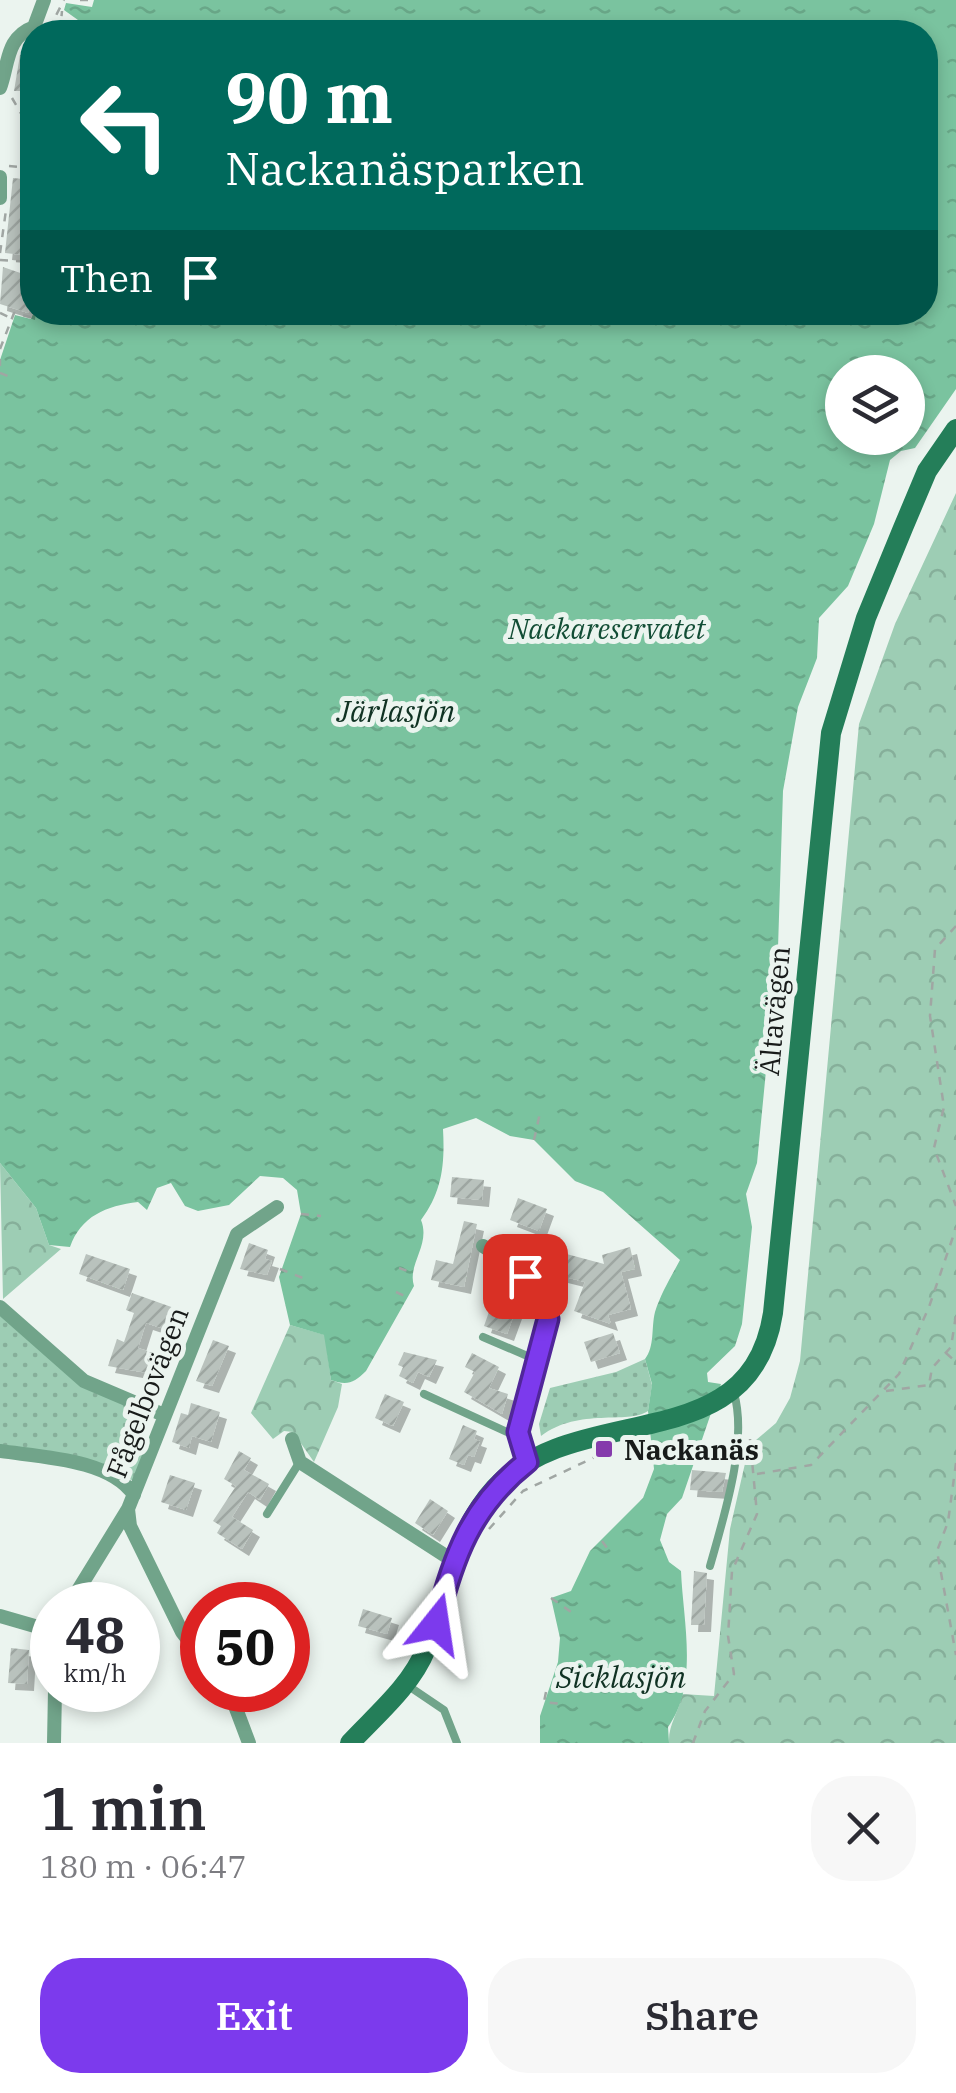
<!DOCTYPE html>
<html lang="en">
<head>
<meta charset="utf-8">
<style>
	body { margin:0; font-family:"IBM Plex Serif",serif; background:#f7f7f7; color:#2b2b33; height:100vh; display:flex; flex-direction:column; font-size:38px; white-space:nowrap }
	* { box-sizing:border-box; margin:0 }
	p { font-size:32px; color:#7c7c81 }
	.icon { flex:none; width:55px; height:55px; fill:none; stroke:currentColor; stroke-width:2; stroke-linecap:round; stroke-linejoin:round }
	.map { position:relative; height:1743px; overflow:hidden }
	.sheet { display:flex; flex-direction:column; background:#fff; flex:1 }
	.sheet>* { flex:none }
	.hud { position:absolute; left:20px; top:20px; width:918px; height:305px; border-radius:40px; box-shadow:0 5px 15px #0003; background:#00695c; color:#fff; overflow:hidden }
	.fabs { position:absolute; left:825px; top:355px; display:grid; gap:20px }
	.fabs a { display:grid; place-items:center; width:100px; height:100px; border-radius:50%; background:#fff; box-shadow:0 5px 15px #0003; font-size:50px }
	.speed { position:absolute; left:30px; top:1582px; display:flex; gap:20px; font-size:50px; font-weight:700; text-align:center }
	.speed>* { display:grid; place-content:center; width:130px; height:130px; border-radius:50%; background:#fff; box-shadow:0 5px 15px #0003; line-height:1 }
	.speed small { font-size:25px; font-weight:400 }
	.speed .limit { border:15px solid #d22; background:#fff; color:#111 }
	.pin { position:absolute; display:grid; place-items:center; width:85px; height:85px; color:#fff; margin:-42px; border-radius:20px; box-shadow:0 5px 15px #0006 }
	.me { position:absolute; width:110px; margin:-55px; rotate:15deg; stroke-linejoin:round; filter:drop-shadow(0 0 8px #0008) }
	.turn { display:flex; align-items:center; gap:35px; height:210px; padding:0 40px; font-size:45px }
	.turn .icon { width:130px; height:130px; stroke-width:2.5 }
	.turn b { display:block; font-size:70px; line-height:85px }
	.then { display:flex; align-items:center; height:95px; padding:0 40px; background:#0003; gap:20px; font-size:38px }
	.round { display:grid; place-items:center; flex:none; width:105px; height:105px; border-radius:40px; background:#f7f7f7 }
	.headline { display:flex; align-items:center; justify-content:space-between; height:170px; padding:0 40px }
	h1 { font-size:60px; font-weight:600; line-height:75px }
	.primary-button { display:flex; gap:20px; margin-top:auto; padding:20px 40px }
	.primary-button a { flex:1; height:115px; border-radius:40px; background:#7c3aed; color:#fff; font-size:40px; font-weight:600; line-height:115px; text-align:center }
	.primary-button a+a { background:#f7f7f7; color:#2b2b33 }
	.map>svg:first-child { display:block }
	.grass { fill:url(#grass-dots) }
	.forest { fill:url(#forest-crowns) }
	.water { fill:url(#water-ripples); fill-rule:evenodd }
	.building { fill:url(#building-hatch); filter:url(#shadow) }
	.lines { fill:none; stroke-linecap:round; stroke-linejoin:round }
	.path { stroke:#a0a6a3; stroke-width:2.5; stroke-dasharray:8 8; stroke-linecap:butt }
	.lane { stroke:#71a48a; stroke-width:8 }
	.street { stroke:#71a48a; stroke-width:14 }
	.secondary { stroke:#247e59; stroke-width:20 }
	.route-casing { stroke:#51269a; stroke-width:25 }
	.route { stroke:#7c3aed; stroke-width:18 }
	.poi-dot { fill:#853bac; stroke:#ebf4ef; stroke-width:4 }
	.labels { text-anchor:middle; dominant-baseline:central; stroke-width:10; stroke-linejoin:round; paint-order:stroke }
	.park-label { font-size:28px; font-style:italic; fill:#124d35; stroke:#ebf4ef }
	.street-label { font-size:28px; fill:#181b1a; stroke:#ebf4ef }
	.poi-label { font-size:28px; font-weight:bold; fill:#181b1a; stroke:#ebf4ef; text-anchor:start }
	.water-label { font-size:30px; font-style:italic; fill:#103223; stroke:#ebf4ef }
</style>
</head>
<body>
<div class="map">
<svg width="956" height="1743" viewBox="0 0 956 1743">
	<defs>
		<pattern id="grass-dots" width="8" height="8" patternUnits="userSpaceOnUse" patternTransform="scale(2.5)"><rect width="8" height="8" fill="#9dcdb4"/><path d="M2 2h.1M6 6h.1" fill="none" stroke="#86af9a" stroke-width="1.8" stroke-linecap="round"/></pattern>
		<pattern id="forest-crowns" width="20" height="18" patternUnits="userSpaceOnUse" patternTransform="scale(2.5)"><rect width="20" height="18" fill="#9dcdb4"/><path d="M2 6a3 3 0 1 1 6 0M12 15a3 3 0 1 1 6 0" fill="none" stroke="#86af9a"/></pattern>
		<pattern id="water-ripples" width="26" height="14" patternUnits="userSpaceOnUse" patternTransform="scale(2.5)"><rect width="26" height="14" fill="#7ac39f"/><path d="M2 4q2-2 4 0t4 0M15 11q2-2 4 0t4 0" fill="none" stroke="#69a788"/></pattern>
		<pattern id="building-hatch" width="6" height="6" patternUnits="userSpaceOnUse" patternTransform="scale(2.5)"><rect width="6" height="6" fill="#b9c2bd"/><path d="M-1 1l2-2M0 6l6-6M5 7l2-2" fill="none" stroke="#9ea6a2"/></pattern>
		<filter id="shadow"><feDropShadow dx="7" dy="7" stdDeviation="0" flood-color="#0004"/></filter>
	</defs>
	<rect width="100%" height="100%" fill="#ebf4ef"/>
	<path class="grass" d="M0,1314L137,1410C155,1435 144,1454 134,1481L99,1466L0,1446Z
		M645,1359L652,1385L648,1411C627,1425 580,1407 541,1436L539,1424L550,1388L616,1372Z"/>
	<path class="forest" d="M956,493V1743H669C668,1724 679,1713 682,1694L714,1696L730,1529L749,1446L776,1423L790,1398L800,1361L859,724L895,624Z
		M0,1163L36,1208L49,1245L61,1249L3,1299Z
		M290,1325L325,1335L331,1380L342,1384L338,1407L314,1462L293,1432L284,1431L273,1439L251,1413Z"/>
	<path class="water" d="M94,0H956V389L915,448L901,451L890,460L874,524L848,586L819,618L817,658L798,707L783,791L778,948L757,1163L746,1194L752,1227L742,1324L735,1346L707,1373L708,1382L721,1384L682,1498L667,1514L660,1540L669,1562L681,1571C683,1621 699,1684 668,1727L669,1743H540V1716L558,1662L560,1638L551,1598L571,1591L590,1551L643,1498L654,1469L648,1411L652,1384L645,1359C655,1346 651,1328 655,1312C661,1293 671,1277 680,1260L603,1192L575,1181L534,1140L510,1136L476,1118L443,1129C445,1165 442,1192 421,1220C431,1245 407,1264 414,1286L366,1371C354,1383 347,1386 331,1380L324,1335L290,1325L279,1277L301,1214L297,1190L283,1178L260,1176L229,1205L198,1211L185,1206L171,1183L157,1188L147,1210L138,1202C106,1206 81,1216 70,1247L49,1245L36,1208L0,1163V360L15,315L31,319L34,312H925V32H75L78,20L64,10L66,3L92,7ZM842,372H908V438H842Z"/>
	<path class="building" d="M20,55H32V91H14Z
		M13,178L32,180V256L5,253Z
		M3,267L32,277L28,313L0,304Z
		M452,1177L484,1180L482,1200L450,1197Z
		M518,1198L547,1209L539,1231L510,1220Z
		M464,1221L477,1224L464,1287L431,1280L436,1260L453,1264Z
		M249,1243L268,1250L265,1259L272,1261L267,1275L240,1269Z
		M630,1247L635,1269L621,1272L631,1309L608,1315L611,1324L574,1311L585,1282L553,1274L559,1252L604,1264L602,1255Z
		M86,1254L130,1269L123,1290L79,1274Z
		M496,1292L519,1301L507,1334L484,1326Z
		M132,1293L177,1309L170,1331L146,1323L138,1348L154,1353L147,1373L108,1366L117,1339L124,1342L134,1313L126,1310Z
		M613,1333L620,1353L591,1362L584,1342Z
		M213,1340L229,1346L212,1386L196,1381Z
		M404,1352L437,1360L429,1377L418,1372L413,1383L399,1376L403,1367L398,1365Z
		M472,1353L499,1367L489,1388L508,1394L502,1414L464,1392L475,1372L465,1367Z
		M385,1394L404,1402L393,1426L375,1418Z
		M191,1403L220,1412L211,1442L192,1436L189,1448L172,1442L181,1413L188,1415Z
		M463,1425L477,1431L474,1439L480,1441L474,1457L468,1455L464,1465L449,1459Z
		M239,1451L251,1458L244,1470L269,1484L260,1500L248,1492L232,1517L253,1530L242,1549L217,1533L221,1526L213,1521L236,1486L224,1479Z
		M692,1470L726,1473L722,1492L690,1490Z
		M170,1475L195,1483L186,1510L161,1502Z
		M430,1499L448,1511L433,1535L415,1523Z
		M694,1571L707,1573L704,1625H691Z
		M363,1609L392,1618L387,1634L358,1626Z
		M11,1648L29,1650L27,1684L8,1683Z"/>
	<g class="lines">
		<path class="path" d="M80,0H92
			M49,29L64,0
			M60,32L62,11
			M12,98L32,132
			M9,166L32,168
			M0,253L6,210
			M0,260L32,262
			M0,313L11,318
			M0,349L14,313L30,317L32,309
			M0,359V366
			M0,373L8,376
			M956,926L935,949L930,1016L944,1107L934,1148L956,1206
			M534,1140L540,1113
			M301,1214L321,1216
			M399,1268L413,1273
			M280,1269L303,1278
			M396,1292L409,1298
			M946,1353L956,1362
			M886,1391L929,1385L932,1368L951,1347L956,1315
			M956,1463L948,1522L937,1551L956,1655
			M757,1474L811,1465L899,1374L929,1307L956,1228
			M489,1529L523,1491L595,1457
			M602,1541L610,1552
			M551,1598L577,1616
			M546,1692L544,1702L562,1704
			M693,1743L705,1711L734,1674L728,1636L732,1571L757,1514L750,1439"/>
		<path class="lane" d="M483,1337L539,1361
			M424,1394L518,1437
			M267,1514L299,1463
			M710,1566C724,1516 748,1442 734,1393
			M407,1685L444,1710L457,1743"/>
		<path class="street" d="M0,88C9,63 6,37 34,27L44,0
			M0,177V198
			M483,1246C619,1330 492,1366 527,1462
			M0,1307L84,1381L164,1415
			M292,1439L300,1462L452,1560
			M0,1451C41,1457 110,1459 134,1495
			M128,1509L130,1526L182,1632L202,1658
			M69,1605L128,1509L237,1234L277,1207
			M0,1616L52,1631
			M229,1690L249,1743
			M54,1743L55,1690"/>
		<path class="secondary" d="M350,1743C377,1714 411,1686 426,1649C450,1593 452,1535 495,1488C578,1398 750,1462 773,1313L831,733L866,618L903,528L927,471L956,429"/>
	</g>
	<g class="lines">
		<defs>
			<path id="route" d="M436,1624C453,1557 471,1506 527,1462L518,1432L548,1319L544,1300L525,1276"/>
		</defs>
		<use href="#route" class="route-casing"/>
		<use href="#route" class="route"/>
	</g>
	<rect class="poi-dot" x="594" y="1439" width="20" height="20" rx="5"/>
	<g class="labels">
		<g class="park-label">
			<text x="607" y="628">Nackareservatet</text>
		</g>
		<g class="street-label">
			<text transform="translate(774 1011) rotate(-85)">Ältavägen</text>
			<text transform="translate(147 1392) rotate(-69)">Fågelbovägen</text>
		</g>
		<g class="poi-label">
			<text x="624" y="1449">Nackanäs</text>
		</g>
		<g class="water-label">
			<text x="396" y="710">Järlasjön</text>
			<text x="621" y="1676">Sicklasjön</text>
		</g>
	</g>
</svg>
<div class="fabs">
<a><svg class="icon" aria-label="layers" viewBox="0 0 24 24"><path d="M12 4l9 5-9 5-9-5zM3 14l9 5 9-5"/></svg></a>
</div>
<div class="speed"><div>48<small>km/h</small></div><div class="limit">50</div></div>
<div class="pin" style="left:525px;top:1276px;background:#d93025"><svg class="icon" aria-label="arrive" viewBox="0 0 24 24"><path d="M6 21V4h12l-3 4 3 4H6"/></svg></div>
<svg class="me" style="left:436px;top:1624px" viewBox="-20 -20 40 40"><path d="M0-17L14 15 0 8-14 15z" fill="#7c3aed" stroke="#fff" stroke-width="4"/></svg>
<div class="hud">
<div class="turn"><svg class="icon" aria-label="left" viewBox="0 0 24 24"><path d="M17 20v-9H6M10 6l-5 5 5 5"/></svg><div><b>90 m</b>Nackanäsparken</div></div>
<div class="then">Then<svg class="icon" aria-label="arrive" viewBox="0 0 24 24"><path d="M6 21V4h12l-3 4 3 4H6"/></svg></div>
</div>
</div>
<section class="sheet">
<div class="headline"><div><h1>1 min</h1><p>180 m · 06:47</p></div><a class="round"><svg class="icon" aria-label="close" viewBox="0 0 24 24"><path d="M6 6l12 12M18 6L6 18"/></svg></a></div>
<div class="primary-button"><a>Exit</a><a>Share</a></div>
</section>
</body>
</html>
